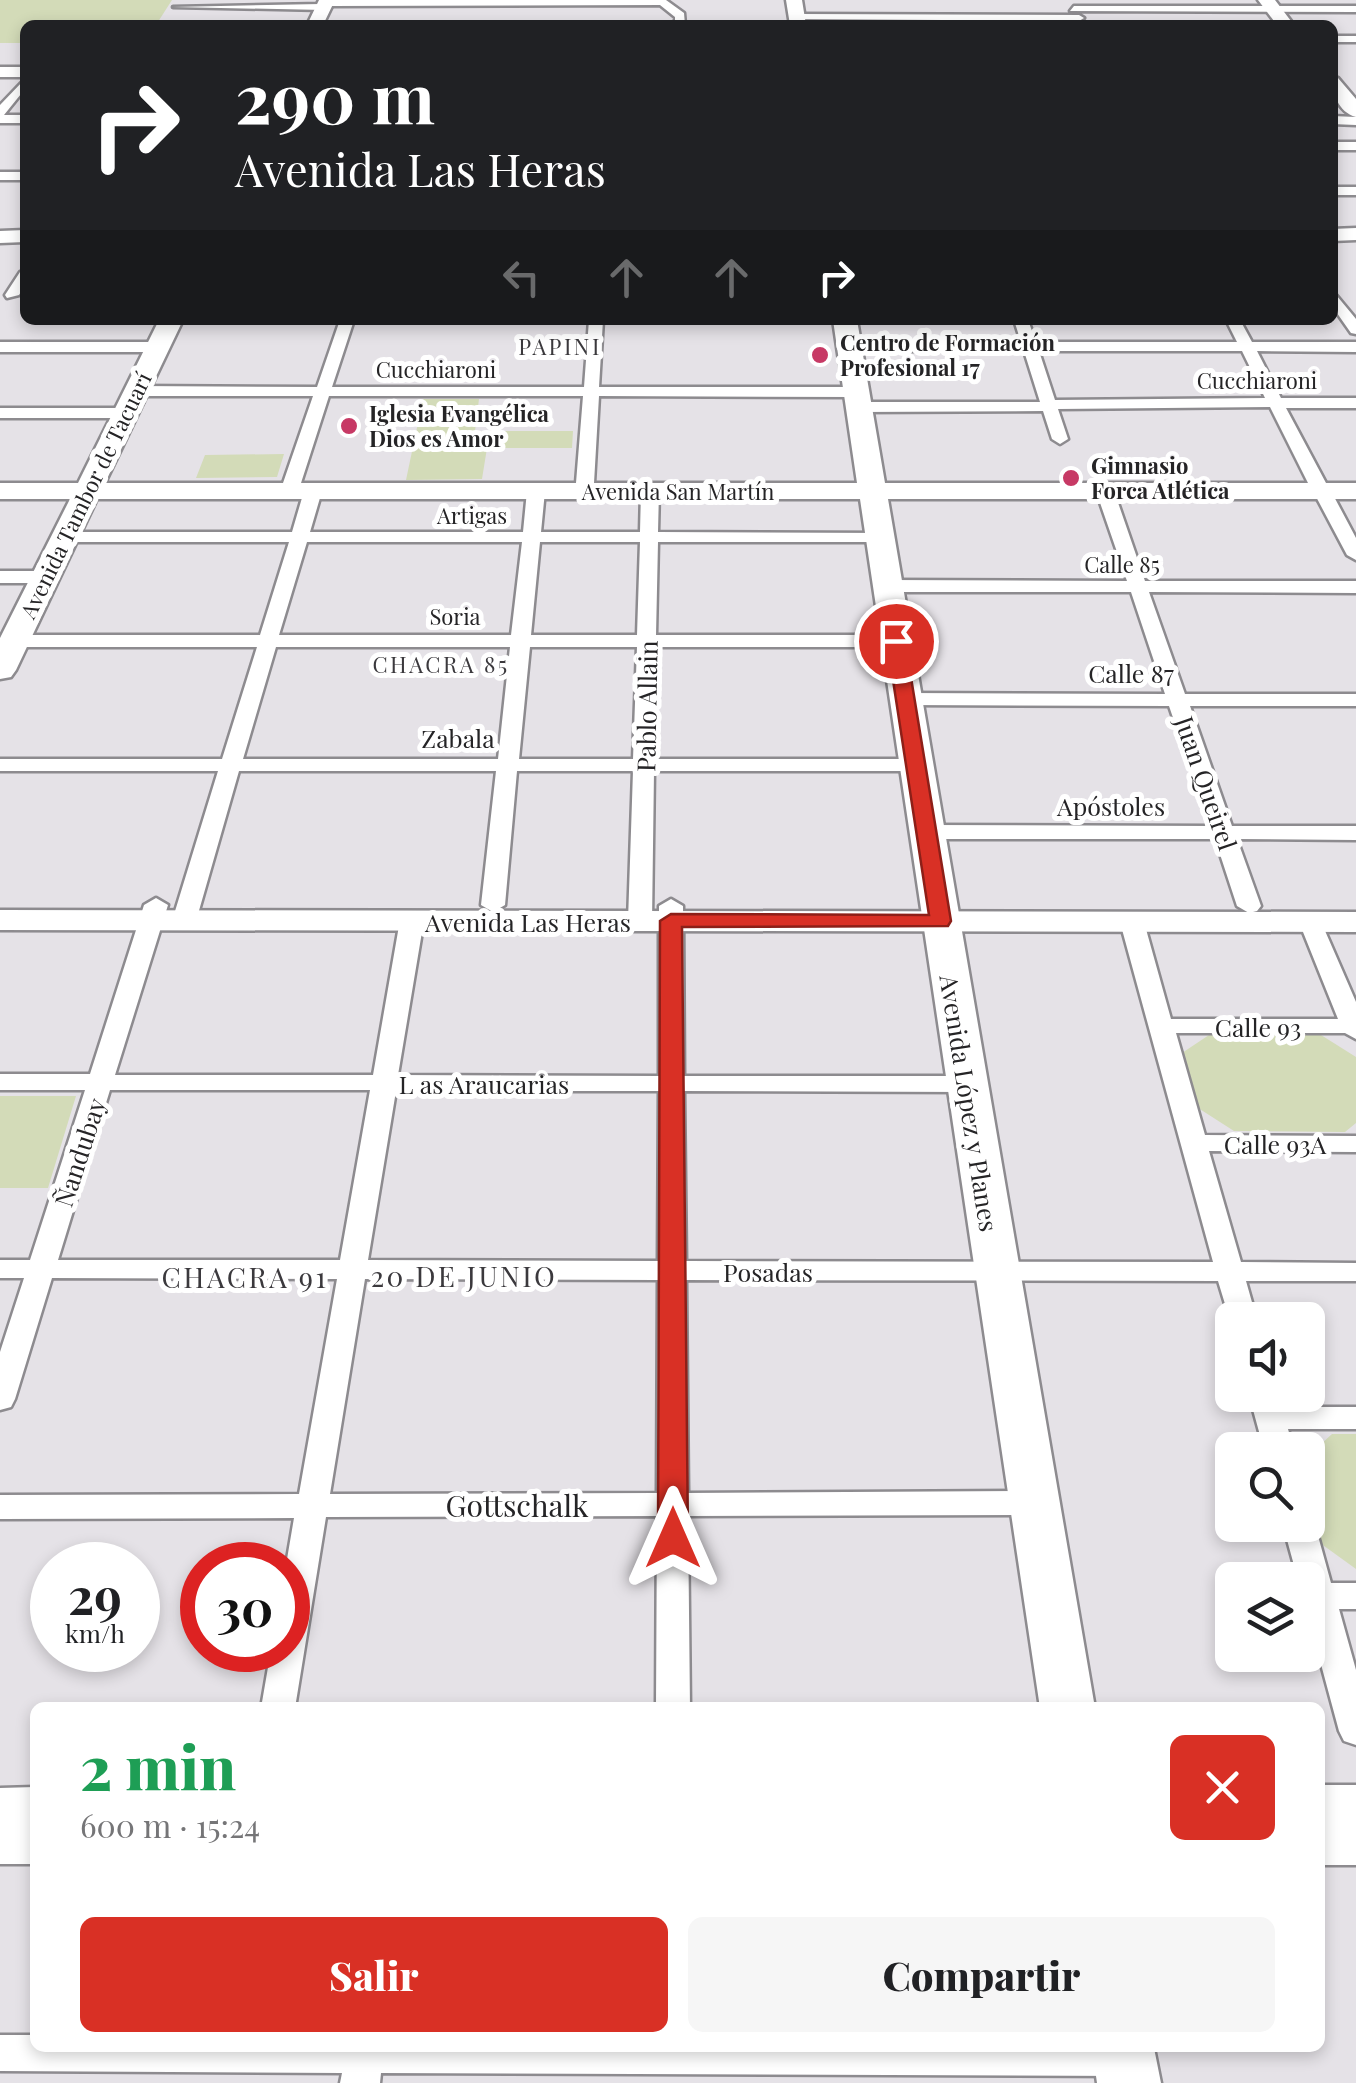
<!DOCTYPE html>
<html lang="es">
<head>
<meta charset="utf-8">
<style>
	body { margin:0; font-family:"Playfair Display",serif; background:#f6f6f6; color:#202124; height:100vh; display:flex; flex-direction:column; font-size:38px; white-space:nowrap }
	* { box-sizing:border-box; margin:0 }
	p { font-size:32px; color:#757577 }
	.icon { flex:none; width:55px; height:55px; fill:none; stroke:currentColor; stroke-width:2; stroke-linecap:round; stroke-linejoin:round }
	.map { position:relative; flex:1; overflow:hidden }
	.details { position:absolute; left:30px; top:1702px; width:1295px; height:350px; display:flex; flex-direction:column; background:#fff; border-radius:15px; box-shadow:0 5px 15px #0003 }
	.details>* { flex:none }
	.hud { position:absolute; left:20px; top:20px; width:1318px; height:305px; border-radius:15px; box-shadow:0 5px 15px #0003; background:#202124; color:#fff; overflow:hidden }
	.fabs { position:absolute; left:1215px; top:1302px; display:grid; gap:20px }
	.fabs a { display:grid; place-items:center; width:110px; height:110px; border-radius:15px; background:#fff; box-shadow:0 5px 15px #0003; font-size:50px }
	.speed { position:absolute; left:30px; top:1542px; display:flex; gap:20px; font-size:50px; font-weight:700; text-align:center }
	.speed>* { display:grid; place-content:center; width:130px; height:130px; border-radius:50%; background:#fff; box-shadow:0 5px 15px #0003; line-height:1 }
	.speed small { font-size:25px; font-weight:400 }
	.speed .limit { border:15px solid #d22; background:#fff; color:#111 }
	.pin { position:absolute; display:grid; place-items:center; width:85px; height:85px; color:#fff; margin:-42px; border:5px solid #fff; border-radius:50%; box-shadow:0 2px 10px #0007 }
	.me { position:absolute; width:110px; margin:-55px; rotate:0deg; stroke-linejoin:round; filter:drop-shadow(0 0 8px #0008) }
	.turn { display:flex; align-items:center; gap:35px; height:210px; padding:0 50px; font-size:45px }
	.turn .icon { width:130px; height:130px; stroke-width:2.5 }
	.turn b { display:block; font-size:70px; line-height:85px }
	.lanes { display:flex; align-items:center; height:95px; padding:0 50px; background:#0003; justify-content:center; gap:50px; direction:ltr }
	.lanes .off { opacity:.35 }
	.round { display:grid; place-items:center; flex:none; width:105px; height:105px; border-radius:15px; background:#f6f6f6 }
	.headline { display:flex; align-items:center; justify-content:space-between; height:170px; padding:0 50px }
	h1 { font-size:60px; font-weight:800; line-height:75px; color:#1e9e55 }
	.primary-button { display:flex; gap:20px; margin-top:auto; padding:20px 50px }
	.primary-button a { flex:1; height:115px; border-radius:15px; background:#d93025; color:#fff; font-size:40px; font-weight:800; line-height:115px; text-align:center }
	.primary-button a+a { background:#f6f6f6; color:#202124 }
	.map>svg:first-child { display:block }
	.green { fill:#d3dbb8 }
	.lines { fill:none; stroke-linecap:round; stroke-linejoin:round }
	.street-casing { stroke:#8d8b8f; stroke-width:5 }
	.secondary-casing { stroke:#8d8b8f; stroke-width:5 }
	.primary-casing { stroke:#8d8b8f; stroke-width:5 }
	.street { fill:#fff; fill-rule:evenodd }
	.secondary { fill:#fff; fill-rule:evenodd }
	.primary { fill:#fff; fill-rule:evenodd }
	.route { fill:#d93025; stroke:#8d1f18; stroke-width:2.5 }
	.poi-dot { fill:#c73965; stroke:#fff; stroke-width:4 }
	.labels { text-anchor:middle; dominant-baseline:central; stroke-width:10; stroke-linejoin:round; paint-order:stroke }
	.far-poi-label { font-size:22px; font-weight:bold; fill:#252426; stroke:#fff; text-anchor:start }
	.far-neighbourhood-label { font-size:22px; letter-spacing:2.5px; fill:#3b393d; stroke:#fff }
	.far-street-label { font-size:22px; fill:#252426; stroke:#fff }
	.street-label { font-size:25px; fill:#252426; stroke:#fff }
	.neighbourhood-label { font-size:28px; letter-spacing:2.5px; fill:#3b393d; stroke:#fff }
	.near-street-label { font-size:30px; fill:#252426; stroke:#fff }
</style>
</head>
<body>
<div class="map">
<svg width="1356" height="2083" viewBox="0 0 1356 2083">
	<rect width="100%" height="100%" fill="#e5e2e7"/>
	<path class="green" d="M0,0H172L156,25H25V43H0Z
		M423,399H479L475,431H573L572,448H487L482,479L406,480Z
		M284,454L277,477L196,478L205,455Z
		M1209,1035H1321L1356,1057V1123L1345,1132L1234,1131L1195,1106L1182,1053Z
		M0,1096H76L48,1188H0Z
		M1332,1434H1356V1569L1320,1543L1308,1490V1456Z"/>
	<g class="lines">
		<defs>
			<path id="street" d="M325,0H666L684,13L685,25H675V17L660,5L329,6L324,10L173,7L321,4Z
				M1074,6H1356V12L1070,11Z
				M796,14L1079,15L1084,18L1079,21L792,19Z
				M1332,36H1356V42H1332Z
				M25,79V89L4,115H25V123H0V105Z
				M1332,116L1356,117V125L1332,124Z
				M1332,142H1356V150H1332Z
				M0,172H25V180H0Z
				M1332,187H1356V195H1332Z
				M25,271V286L19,295L7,298L5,295L20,272Z
				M1332,290L1356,319V334L1351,333L1332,306Z
				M340,320H354L332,387H584L589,320H603L599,387H856L864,392L856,397L599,396L594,483L585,488L576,483L583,396H329L301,483L292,488L283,483L313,396H136L128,391L136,386L317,387Z
				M1014,320H1028L1036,342H1237L1226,320H1240L1252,342H1356V352L1257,351L1281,398H1356V408H1286L1326,483L1323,486L1331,491L1356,538V560L1347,555L1313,491L1316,488L1308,483L1270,407L1058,409L1068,439L1060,444L1052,439L1043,411L859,412L851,407L859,402H1040L1024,351H849L841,346L849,341L1021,342ZM1039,351H1242L1265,398L1055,400Z
				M0,342H158L166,347L158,352H0Z
				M0,408H125L133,413L125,418H0Z
				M313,486L322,491L310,532H523L527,491L536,486L545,491L541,532H640L641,491L650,486L659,491L658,532L885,533V541L879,542H658L656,635H896L906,641L896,647H656L654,759H916L927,765L916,771H654L652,921L640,928L628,921L633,771H517L505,905L493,912L481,905L496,771H239L196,921L192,926H176L172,921L218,771H0V759H222L257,647H15L5,641L15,635H260L289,542H65L56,537L65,532H292L304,491ZM307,542H522L511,635H279ZM540,542H640L637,635H531ZM276,647H510L498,759H243ZM530,647H637L633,759H519Z
				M1105,486L1114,491L1145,581H1356V593L1149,592L1185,694H1356V706H1190L1232,826H1356V840L1237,839L1261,906L1257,911L1249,913L1237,906L1215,839H926L915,832L926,825L1210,826L1169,706L905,705L895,699L905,693L1165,694L1131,592H887L878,586L887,580L1127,581L1096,491Z
				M0,571H45L54,577L45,583H0Z
				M156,898L168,905L115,1075H373L400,920L412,913L424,920L398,1075L659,1076V906L671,899L683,906L684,1076H968L981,1084L968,1092L684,1091L686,1261L1213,1262L1120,922L1132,915L1144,922L1171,1019H1338L1299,922L1303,917H1319L1356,1002V1039L1345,1033H1176L1205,1135L1356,1136V1152L1209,1151L1241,1262L1356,1263V1281H1246L1257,1320H1232V1327L1218,1281L686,1280L688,1493L1035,1491L1046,1495L1051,1503L1046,1511L1035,1515L688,1516L690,1708H656L657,1516L326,1517L295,1708H261L271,1650H288L286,1565L294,1518L0,1519V1495L299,1494L337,1279L52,1278L15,1399L11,1407L0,1410V1352L24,1278H0V1260H30L85,1090H0V1074H90L144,905ZM110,1090H370L340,1260H58ZM396,1091H659L658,1261L368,1260ZM365,1279L658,1280L657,1493L330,1494Z
				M1249,1395H1279L1282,1407H1356V1429H1288L1294,1450H1264Z
				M1308,1516L1315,1525L1331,1583H1356V1609H1339L1356,1670V1745L1344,1741L1339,1731L1308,1616V1580H1298L1283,1525H1308Z
				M0,2035H35V2048H1140L1145,2058L1139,2071L1125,2076L381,2073L380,2083H340L342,2073L0,2071Z"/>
			<path id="secondary" d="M1356,228V240L1332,241V229Z
				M25,230V242L0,243V231Z
				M0,910L1356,912V932L0,930Z
				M1320,1785H1356V1865H1320Z
				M35,1787V1864H0V1788Z"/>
			<path id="primary" d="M319,0H335L323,25H307Z
				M786,0H802L806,25H790Z
				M1258,0H1275L1294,25H1277Z
				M0,67H25V77H0Z
				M1332,77L1338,78L1356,99V117C1338,112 1332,93 1332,77Z
				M159,320H183L105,483H857L833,320H857L885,483H1356V499H888L1095,1708H1040L860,499H97L16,670L11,677L0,679V638L70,499H0V483H78Z
				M1092,2048H1154L1161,2083H1097Z"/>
		</defs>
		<use href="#street" class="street-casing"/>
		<use href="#secondary" class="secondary-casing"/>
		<use href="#primary" class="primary-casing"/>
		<use href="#street" class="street"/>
		<use href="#secondary" class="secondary"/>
		<use href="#primary" class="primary"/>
	</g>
	<path class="route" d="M896,636L905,641L951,921L948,926L682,927L688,1538L683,1546L673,1549L663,1546L658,1538L660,921L671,914L929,915L887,641Z"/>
	<g class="poi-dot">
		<circle cx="820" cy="355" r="10"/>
		<circle cx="349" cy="426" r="10"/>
		<circle cx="1071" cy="478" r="10"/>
	</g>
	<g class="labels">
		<g class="far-poi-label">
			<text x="840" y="342">Centro de Formación<tspan x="840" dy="25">Profesional 17</tspan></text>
			<text x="369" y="413">Iglesia Evangélica<tspan x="369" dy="25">Dios es Amor</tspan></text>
			<text x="1091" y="465">Gimnasio<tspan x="1091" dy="25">Forca Atlética</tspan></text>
		</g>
		<g class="far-neighbourhood-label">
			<text x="560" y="346">PAPINI</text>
			<text x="441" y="664">CHACRA 85</text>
		</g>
		<g class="far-street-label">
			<text x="436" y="369">Cucchiaroni</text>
			<text x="1257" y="380">Cucchiaroni</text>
			<text x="678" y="491">Avenida San Martín</text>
			<text transform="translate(85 495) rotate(-64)">Avenida Tambor de Tacuarí</text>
			<text x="472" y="515">Artigas</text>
			<text x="1122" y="564">Calle 85</text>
			<text x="455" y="616">Soria</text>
		</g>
		<g class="street-label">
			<text x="1131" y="672">Calle 87</text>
			<text transform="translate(646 706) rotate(-89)">Pablo Allain</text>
			<text x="458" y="737">Zabala</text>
			<text transform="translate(1207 783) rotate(71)">Juan Queirel</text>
			<text x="1111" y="805">Apóstoles</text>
			<text x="528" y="921">Avenida Las Heras</text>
			<text x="1258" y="1026">Calle 93</text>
			<text x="484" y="1083">L as Araucarias</text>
			<text transform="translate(970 1103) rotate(81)">Avenida López y Planes</text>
			<text x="1275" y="1143">Calle 93A</text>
			<text transform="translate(79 1152) rotate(-72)">Ñandubay</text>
			<text x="768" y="1271">Posadas</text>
		</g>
		<g class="neighbourhood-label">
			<text x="464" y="1275">20 DE JUNIO</text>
			<text x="245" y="1276">CHACRA 91</text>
		</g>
		<g class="near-street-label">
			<text x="517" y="1505">Gottschalk</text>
		</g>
	</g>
</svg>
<div class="fabs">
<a><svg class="icon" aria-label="sound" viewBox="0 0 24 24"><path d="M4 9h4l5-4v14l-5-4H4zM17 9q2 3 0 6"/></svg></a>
<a><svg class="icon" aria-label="search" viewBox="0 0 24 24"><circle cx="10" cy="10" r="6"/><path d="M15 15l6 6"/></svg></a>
<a><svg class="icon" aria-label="layers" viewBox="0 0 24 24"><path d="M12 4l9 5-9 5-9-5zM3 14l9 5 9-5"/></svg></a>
</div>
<div class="speed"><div>29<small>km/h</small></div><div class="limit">30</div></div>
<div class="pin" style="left:896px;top:641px;background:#d93025"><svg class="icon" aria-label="arrive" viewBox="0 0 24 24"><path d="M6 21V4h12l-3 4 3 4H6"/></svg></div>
<svg class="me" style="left:673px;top:1538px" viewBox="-20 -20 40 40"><path d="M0-17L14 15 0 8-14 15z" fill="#d93025" stroke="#fff" stroke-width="4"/></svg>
<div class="hud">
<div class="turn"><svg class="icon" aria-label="right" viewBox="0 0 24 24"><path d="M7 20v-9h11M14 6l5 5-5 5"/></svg><div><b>290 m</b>Avenida Las Heras</div></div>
<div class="lanes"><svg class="icon off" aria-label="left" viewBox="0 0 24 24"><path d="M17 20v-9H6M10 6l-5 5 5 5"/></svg><svg class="icon off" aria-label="ahead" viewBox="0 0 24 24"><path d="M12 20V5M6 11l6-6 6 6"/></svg><svg class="icon off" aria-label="ahead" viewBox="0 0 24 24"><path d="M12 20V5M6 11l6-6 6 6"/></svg><svg class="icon" aria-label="right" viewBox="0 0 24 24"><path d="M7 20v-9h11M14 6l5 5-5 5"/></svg></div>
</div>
<section class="details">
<div class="headline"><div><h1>2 min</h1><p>600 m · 15:24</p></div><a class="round" style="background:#d93025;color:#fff"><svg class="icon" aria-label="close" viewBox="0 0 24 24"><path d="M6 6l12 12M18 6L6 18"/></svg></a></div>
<div class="primary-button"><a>Salir</a><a>Compartir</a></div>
</section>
</div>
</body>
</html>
